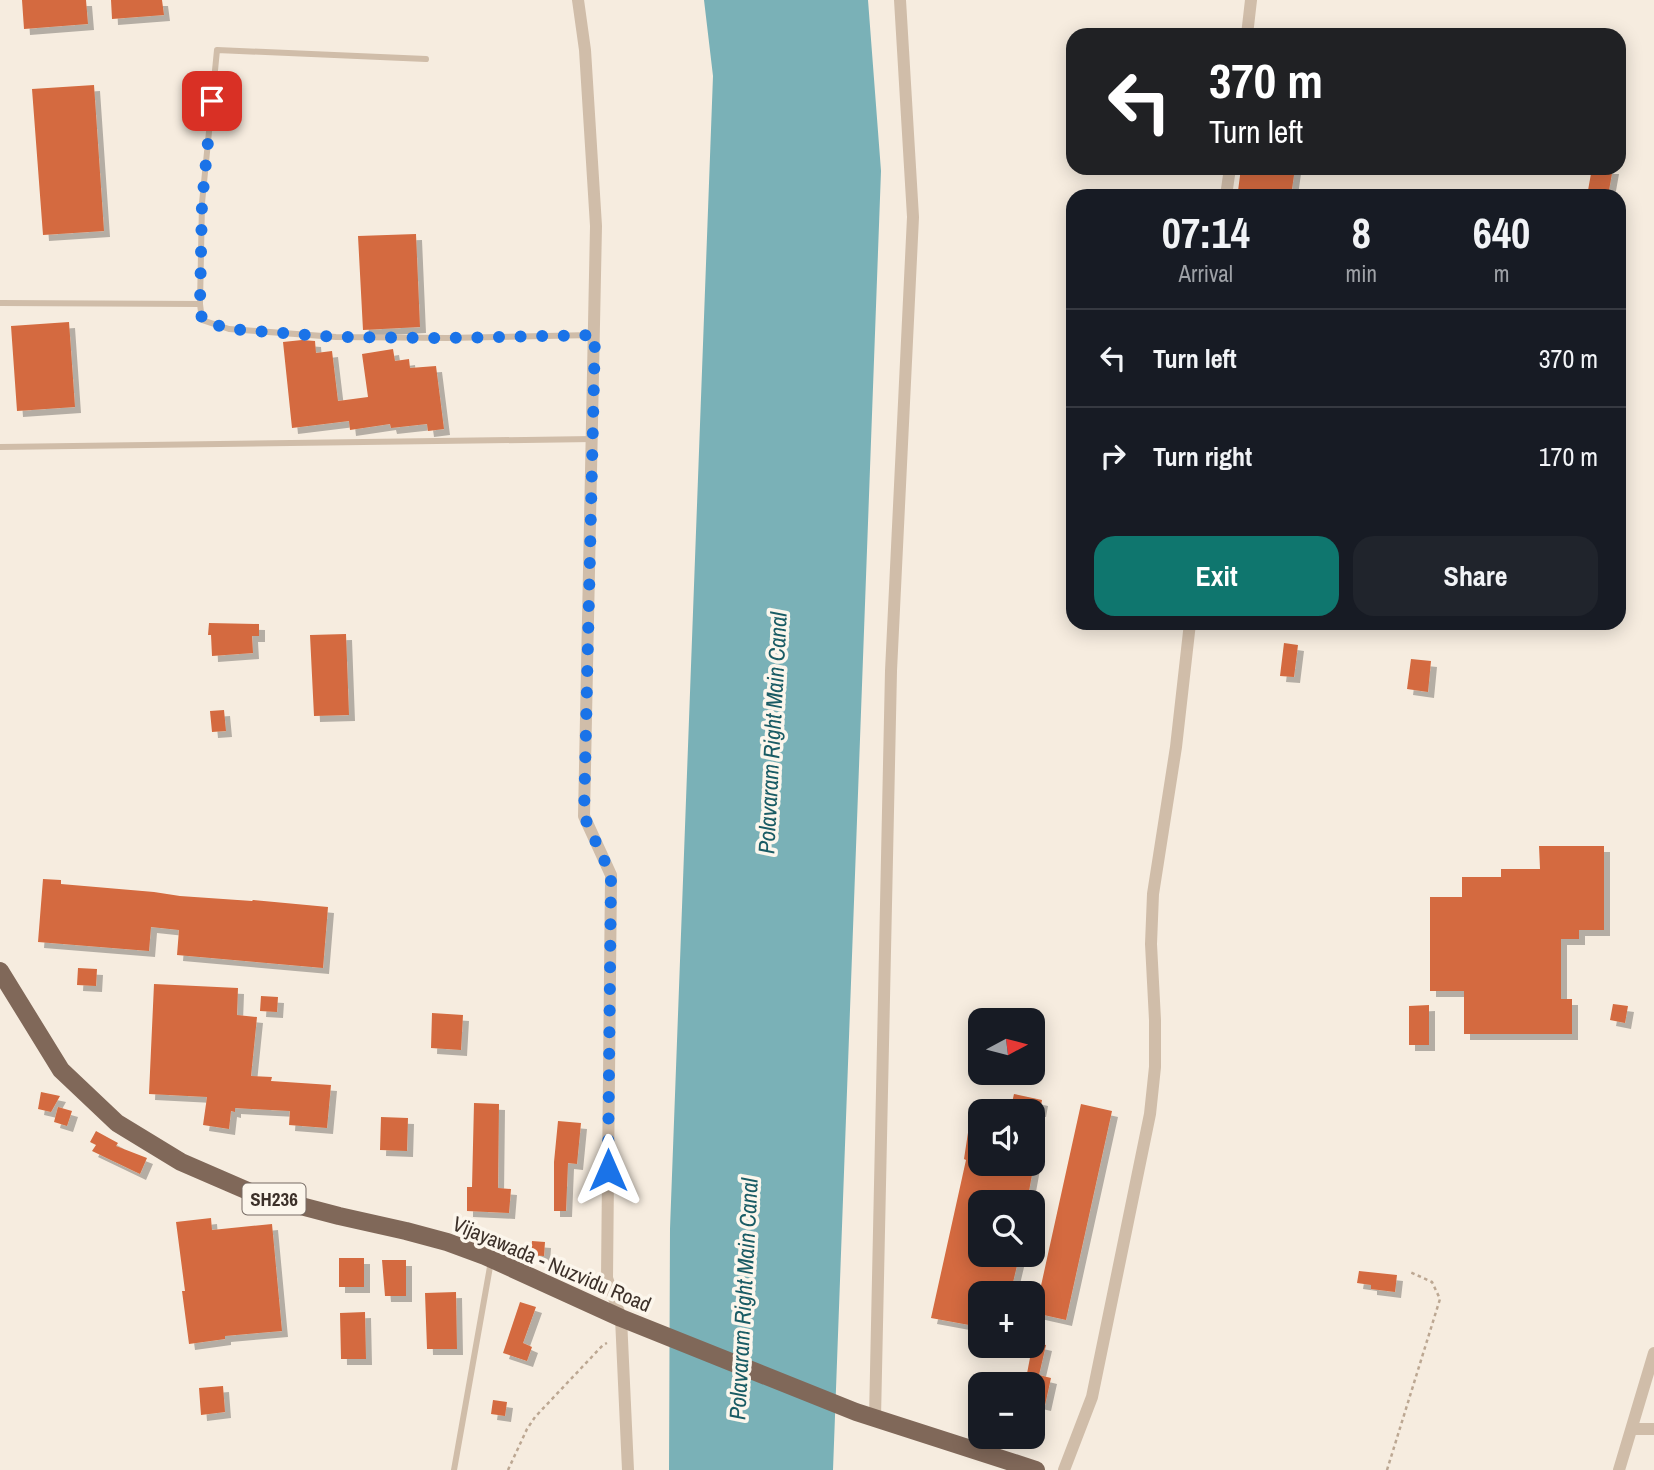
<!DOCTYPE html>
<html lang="en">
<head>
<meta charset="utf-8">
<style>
	body { margin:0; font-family:"Archivo Narrow",sans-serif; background:#20242c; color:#f1f3f6; height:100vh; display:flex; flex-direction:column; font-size:26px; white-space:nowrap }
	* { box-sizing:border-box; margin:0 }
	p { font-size:23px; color:#9ea1a6 }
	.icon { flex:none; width:38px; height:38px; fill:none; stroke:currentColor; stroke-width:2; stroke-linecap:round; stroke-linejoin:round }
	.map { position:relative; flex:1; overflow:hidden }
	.panel { position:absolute; left:1066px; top:189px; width:560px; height:441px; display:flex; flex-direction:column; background:#171b24; border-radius:21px; box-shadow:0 4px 18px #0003 }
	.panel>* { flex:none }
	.guide { position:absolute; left:1066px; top:28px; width:560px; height:147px; border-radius:21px; box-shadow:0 4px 18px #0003; background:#202124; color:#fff; overflow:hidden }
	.needle { width:46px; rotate:83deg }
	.controls { position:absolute; left:968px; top:1008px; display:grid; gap:14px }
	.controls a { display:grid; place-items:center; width:77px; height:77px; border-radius:14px; background:#171b24; box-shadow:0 4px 18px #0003; font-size:35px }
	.pin { position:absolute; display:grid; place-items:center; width:60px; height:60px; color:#fff; margin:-30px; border-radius:14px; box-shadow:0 4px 10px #0006 }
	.me { position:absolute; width:77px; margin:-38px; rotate:0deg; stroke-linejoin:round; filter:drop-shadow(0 0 5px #0008) }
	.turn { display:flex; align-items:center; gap:24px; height:147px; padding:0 28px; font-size:32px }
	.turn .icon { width:91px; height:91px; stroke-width:2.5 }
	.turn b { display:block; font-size:49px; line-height:60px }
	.eta { display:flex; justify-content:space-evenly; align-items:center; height:119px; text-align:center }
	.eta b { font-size:42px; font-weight:700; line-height:49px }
	.cta { display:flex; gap:14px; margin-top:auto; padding:14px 28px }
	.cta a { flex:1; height:80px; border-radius:21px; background:#0f766e; color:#fff; font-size:28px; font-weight:700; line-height:80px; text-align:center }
	.cta a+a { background:#20242c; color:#f1f3f6 }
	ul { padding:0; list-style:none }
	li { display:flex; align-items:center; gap:21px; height:98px; padding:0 28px; border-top:2px solid #363941 }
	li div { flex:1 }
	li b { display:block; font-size:26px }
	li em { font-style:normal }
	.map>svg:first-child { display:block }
	.water { fill:#7ab1b7 }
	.building { fill:#d46b3f; filter:url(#shadow) }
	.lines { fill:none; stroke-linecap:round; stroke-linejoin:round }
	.path { stroke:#bca792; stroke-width:2.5; stroke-dasharray:3.5 3.5; stroke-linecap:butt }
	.service { stroke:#d0bda9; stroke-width:6 }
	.minor { stroke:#d0bda9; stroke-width:12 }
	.primary { stroke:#806859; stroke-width:18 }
	.route { stroke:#1a73e8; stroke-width:12; stroke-dasharray:0 21.6 }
	.labels { text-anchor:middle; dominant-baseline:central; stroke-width:7; stroke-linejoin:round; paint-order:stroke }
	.shield { fill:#fcf6ec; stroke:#766b64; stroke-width:2 }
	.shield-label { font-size:19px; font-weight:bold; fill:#3c3029 }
	.street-label { font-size:21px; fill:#3c3029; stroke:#fcf6ec }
	.water-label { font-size:23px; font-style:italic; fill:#195b64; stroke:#fcf6ec }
</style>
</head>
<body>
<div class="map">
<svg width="1654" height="1470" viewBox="0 0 1654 1470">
	<defs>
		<filter id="shadow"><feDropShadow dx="6" dy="6" stdDeviation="0" flood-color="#0004"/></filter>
	</defs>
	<rect width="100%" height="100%" fill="#f6ecdf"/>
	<path class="water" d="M704,0H868L881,171L833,1470H669L670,1229L713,76Z"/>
	<path class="building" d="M22,0H86L88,24L24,29Z
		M111,0H162L164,15L112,19Z
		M94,85L104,231L43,235L32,89Z
		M1241,168H1295L1291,196H1274L1238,191Z
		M1592,168H1613L1608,196H1587Z
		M416,234L420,327L363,330L358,236Z
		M69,322L75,407L17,411L11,326Z
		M302,340L315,341L316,353L332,351L338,401L368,397L362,354L393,349L395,361L409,359L410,368L436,366L444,429L428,431L427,424L391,428L390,424L350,430L349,421L292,428L283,342Z
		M209,623L259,624V636H252L253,653L212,656L211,635H208Z
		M346,634L349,715L314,716L310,635Z
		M1284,643L1298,645L1294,677L1280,676Z
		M1411,659L1431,661L1428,692L1407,689Z
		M224,710L226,731L212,732L210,711Z
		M1539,846H1604V930H1579V939H1561V999H1572V1034H1464V991H1430V897H1462V877H1501V869H1540Z
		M43,879L61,880V884L154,892L180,896L252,901L253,900L328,907L323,968L177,955L179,930L151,927L149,951L38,942Z
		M78,968L97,969L96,986L77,985Z
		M154,984L238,988L237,1015L257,1017L251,1076L272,1077L271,1081L331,1085L327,1128L289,1125L290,1111L235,1108V1112L231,1111L229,1129L203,1125L207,1097L149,1094Z
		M261,996L278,997L277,1012L260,1011Z
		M1613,1004L1628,1006L1625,1023L1610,1020Z
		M1429,1005V1045H1409V1006Z
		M432,1013L463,1015L461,1050L431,1048Z
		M41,1092L60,1096L51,1112L38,1109Z
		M1014,1094L1042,1100L1040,1111H1010Z
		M474,1103L499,1104L498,1188L511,1189L509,1213L467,1211V1187H472Z
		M1081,1104L1112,1111L1066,1320L1035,1313Z
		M58,1107L72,1111L67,1126L54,1122Z
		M381,1117L408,1118L407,1151L380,1150Z
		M558,1121L581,1123L577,1164L568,1163L566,1211H554V1162Z
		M969,1126L980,1128V1164H1034L1027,1202H980V1230L975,1255H1015V1256L1019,1257L1011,1291L1007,1290L1006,1293H980V1327L931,1318L966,1160L964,1159Z
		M96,1131L118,1143L116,1146L147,1158L140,1174L92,1151L96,1145L90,1142Z
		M211,1218L212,1230L272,1224L282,1331L225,1336V1339L189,1344L182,1291H185L176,1222Z
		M532,1241L545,1242L544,1256L531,1255Z
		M339,1258H364V1287H339Z
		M382,1260H406V1296H385Z
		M1359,1271L1397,1275L1395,1292L1371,1289V1285L1357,1283Z
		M456,1292L457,1349H427L425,1293Z
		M520,1302L536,1307L523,1343L532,1347L527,1361L503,1353Z
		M365,1312L366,1359H341L340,1313Z
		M1033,1342L1046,1345L1039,1375L1051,1378L1045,1405L1032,1402V1384H1025Z
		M223,1386L225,1412L201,1415L199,1388Z
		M493,1400L507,1402L505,1416L491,1414Z"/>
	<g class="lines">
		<path class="path" d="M508,1470L527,1429L535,1417L603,1345L607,1343
			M1387,1470L1440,1299L1432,1282L1410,1272"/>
		<path class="service" d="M426,59L217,50L202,203L200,304L202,320L229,329L336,337L447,338L593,335
			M0,303L200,304
			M0,447L593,439
			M454,1470L491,1261"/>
		<path class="minor" d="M578,0L585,50L596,226L584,816L611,875L607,1278L621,1318L628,1470
			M1247,35L1251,0
			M1226,196L1230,168
			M875,1418L891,671L913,217L900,0
			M1632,1429H1654
			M1064,1470L1092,1397L1150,1114L1155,1067V1020L1151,944L1153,894L1176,747L1190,623
			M1619,1470L1654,1353"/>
		<path class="primary" d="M0,971L61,1070L117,1123L181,1162L255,1194L339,1216L406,1231L447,1242L485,1256L621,1318L856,1412L1036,1470"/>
	</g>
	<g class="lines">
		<path class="route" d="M212,101L202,203L200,304L202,320L229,329L336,337L447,338L595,335L584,816L611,875L608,1170"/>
	</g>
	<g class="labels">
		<rect class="shield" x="242.5" y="1183.5" width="63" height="31" rx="5"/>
		<g class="shield-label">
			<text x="274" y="1199">SH236</text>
		</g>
		<g class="street-label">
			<text transform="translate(552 1264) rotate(23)">Vijayawada - Nuzvidu Road</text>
		</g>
		<g class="water-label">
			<text transform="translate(772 733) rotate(-87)">Polavaram Right Main Canal</text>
			<text transform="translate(743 1299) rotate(-87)">Polavaram Right Main Canal</text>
		</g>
	</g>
</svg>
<div class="controls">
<a><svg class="needle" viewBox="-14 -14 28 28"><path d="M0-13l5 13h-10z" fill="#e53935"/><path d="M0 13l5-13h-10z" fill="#9ea1a6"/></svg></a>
<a><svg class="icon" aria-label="sound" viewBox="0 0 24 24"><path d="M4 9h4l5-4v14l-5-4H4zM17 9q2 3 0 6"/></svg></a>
<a><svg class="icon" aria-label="search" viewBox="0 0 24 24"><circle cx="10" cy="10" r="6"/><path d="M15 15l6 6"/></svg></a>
<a>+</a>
<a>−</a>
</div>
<div class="pin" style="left:212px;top:101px;background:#d93025"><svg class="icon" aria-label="arrive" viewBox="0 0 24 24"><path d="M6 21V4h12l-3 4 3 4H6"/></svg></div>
<svg class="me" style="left:608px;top:1170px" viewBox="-20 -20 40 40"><path d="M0-17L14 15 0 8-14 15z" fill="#1a73e8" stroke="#fff" stroke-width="4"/></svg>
<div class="guide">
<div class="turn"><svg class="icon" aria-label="left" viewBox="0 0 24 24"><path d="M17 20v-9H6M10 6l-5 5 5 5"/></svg><div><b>370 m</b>Turn left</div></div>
</div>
<section class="panel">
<div class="eta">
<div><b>07:14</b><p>Arrival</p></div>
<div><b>8</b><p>min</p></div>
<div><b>640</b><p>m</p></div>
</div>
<ul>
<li><svg class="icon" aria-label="left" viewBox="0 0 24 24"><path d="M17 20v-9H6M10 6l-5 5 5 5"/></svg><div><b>Turn left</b></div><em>370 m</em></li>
<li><svg class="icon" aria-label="right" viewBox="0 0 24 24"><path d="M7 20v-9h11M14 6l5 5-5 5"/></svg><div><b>Turn right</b></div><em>170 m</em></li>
</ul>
<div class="cta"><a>Exit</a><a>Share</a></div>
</section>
</div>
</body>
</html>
